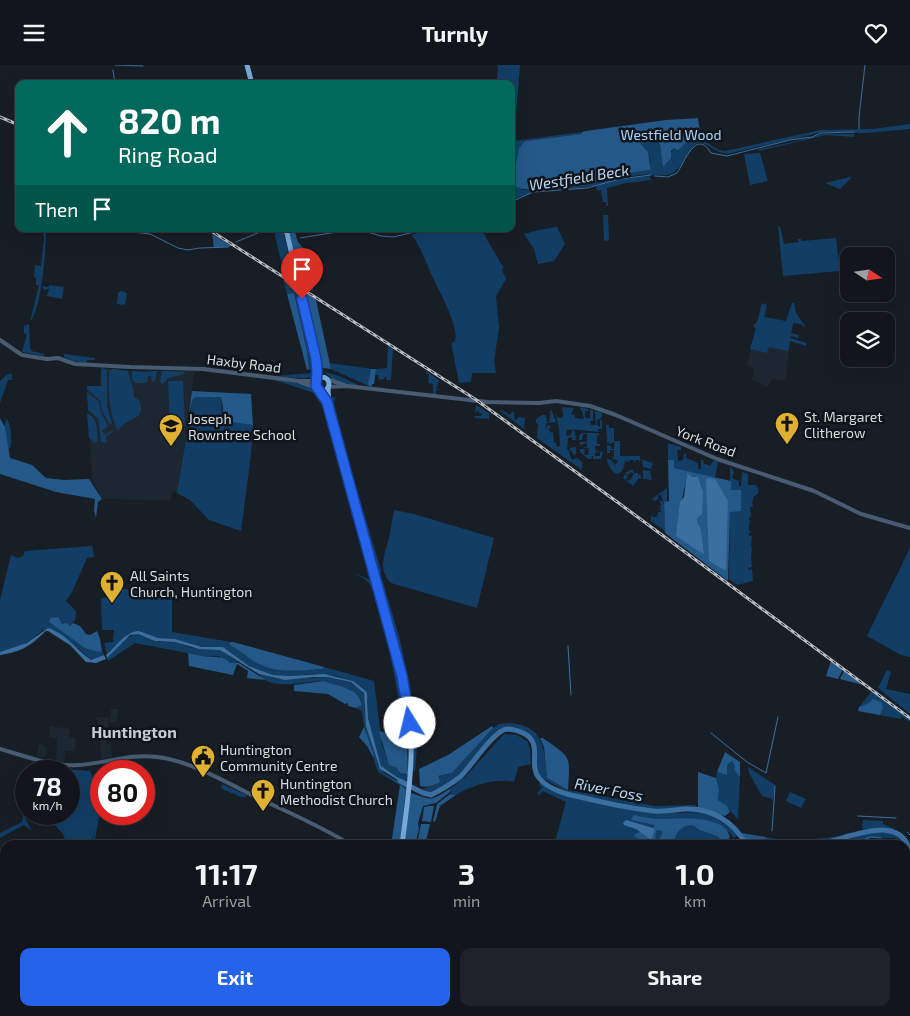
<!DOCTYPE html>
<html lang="en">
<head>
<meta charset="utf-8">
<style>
	body { margin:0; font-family:"Exo 2",sans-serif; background:#1f2329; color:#f1f3f6; height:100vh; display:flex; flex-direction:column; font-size:19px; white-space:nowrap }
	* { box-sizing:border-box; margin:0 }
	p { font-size:16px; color:#9c9fa3 }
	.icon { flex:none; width:28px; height:28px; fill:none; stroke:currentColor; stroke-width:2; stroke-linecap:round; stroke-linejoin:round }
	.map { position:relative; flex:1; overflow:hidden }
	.drawer { position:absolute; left:0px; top:775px; width:910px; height:176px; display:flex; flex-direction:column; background:#12161c; border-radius:15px 15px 0 0; box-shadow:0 5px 20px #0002,0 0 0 1px #31353b }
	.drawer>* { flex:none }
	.top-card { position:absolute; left:15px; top:15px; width:500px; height:152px; border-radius:10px; box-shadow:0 5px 20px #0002,0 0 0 1px #31353b; background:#00695c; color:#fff; overflow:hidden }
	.needle { width:32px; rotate:103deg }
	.tools { position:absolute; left:840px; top:182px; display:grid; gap:10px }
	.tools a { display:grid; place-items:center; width:55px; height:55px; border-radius:10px; background:#12161c; box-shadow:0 5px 20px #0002,0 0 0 1px #31353b; font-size:25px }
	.speed { position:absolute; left:15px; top:695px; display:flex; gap:10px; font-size:25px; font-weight:700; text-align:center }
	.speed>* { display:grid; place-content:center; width:65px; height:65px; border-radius:50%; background:#12161c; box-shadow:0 5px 20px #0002,0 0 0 1px #31353b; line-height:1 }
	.speed small { font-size:12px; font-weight:400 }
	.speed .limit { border:8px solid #d22; background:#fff; color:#111 }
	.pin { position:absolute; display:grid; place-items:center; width:42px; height:42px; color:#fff; margin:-51px -21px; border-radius:50% 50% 50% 0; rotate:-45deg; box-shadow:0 0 5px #0007 }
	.pin .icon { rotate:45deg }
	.me { position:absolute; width:55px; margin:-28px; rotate:351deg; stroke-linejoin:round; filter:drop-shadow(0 0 4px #0008) }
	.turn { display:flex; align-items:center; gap:18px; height:105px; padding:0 20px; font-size:22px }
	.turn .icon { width:65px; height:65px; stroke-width:2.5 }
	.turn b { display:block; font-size:35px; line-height:42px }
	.then { display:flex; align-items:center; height:48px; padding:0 20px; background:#0003; gap:10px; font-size:19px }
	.eta { display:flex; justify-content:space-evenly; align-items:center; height:85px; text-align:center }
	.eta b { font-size:30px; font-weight:700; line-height:35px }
	.action { display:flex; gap:10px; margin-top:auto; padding:10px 20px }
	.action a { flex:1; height:58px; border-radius:10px; background:#2563eb; color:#fff; font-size:20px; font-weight:700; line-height:58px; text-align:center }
	.action a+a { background:#1f2329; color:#f1f3f6 }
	header { display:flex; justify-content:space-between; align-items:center; height:65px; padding:0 20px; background:#12161c; font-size:22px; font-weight:700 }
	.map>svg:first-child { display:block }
	.built { fill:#1d2732 }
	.green { fill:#123e66 }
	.forest { fill:#245888; fill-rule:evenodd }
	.water { fill:#3b6fa0 }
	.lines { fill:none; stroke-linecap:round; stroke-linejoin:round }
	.stream { stroke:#3b6fa0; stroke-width:1 }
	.river { stroke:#3b6fa0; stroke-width:5 }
	.tertiary { stroke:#475c72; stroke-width:4 }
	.trunk { stroke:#77a8d8; stroke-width:5 }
	.rail-casing { stroke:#b8bec2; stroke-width:3 }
	.rail { stroke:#0f151b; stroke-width:1; stroke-dasharray:4; stroke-linecap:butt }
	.trunk-bridge { stroke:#77a8d8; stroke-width:5 }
	.route-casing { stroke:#184099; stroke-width:12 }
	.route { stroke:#2563eb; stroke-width:9 }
	.labels { text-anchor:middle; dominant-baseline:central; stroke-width:5; stroke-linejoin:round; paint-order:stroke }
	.park-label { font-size:14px; fill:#a8d2fd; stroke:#0f151b }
	.street-label { font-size:14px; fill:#d8dde1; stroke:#0f151b }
	.poi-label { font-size:14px; fill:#d8dde1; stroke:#0f151b; text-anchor:start }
	.water-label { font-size:15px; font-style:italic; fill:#bdd9f6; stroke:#0f151b }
	.quarter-label { font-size:16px; font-weight:bold; fill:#c4ccd5; stroke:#0f151b }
</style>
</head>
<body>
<header><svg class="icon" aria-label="menu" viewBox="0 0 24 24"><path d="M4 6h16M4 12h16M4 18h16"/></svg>Turnly<svg class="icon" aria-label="heart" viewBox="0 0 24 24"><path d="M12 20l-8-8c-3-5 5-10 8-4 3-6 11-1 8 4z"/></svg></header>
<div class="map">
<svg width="910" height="951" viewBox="0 0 910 951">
	<rect width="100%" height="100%" fill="#181e25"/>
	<path class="built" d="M759,251L793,258L785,316L772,314L768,322L752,315L754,304L747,300Z
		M101,303L132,306H194L190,345L193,334L196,332H221L222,356L253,360L251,389L241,466L209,455L190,435L177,428L172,427L171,435L102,434L92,413L87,321H101Z
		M111,644H119L116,657L110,658Z
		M96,652H109L107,679L111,680L112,692L103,694L101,693L100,676L98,674L99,662Z
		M50,661L70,664L69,672L75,673V686H66L64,697L56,696L57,673L49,672Z
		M40,678L48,683L45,693L36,691Z"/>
	<path class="green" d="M498,0H520L514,76L582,67V69L525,76L519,83L518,93L522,125L588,118L617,109L651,105C650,92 650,86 639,78L656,76L660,80L663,101L674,83C680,82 683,77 688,76C706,69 710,85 725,86L820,65L873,64L910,59V64L866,68L823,67L727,89C712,87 711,78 697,78C687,86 683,102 673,108C662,113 650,109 639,110C621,112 604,120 586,122C560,125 535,123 511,136V19H497Z
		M823,69H854V72L826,70L759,86V84C780,80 803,75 823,69Z
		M760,88L768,116L750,120L744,89Z
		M649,111L651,115L626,118L607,123L608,141H606V137H603L601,125L597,126L596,121L621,114Z
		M850,112L851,113L840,124L825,118Z
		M603,150H608L609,175L604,176Z
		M780,161L784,179L798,177V174H801L802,176L836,173L840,206L783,211L778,162Z
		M557,162L565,179L554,196L538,199L534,184L524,169L539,165Z
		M43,164H46C46,184 42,242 30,257L39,220H36V213L34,212L35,200L41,201L44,174Z
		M276,164H283L295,215L284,208L275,171Z
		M430,164H481L503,202L502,205L506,214L496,231L499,263L494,296L496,308H472L471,317L459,318L452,282V278L455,276C460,263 439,226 433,213C426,198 422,184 412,170Z
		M283,214L296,222L313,292L315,303L313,305H309L307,286L294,228L287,229Z
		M49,220L64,222L62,234L47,231L49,225L48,224L44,225L42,221L49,222Z
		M121,226L125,227L127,229L125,239L123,240L117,239L118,228Z
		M762,238L767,240L764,252L786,256L792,238H794L796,248L805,261L804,262L801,259L793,258L791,268L799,270L798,273L791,271L790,273L807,278L806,281L790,276L788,286L769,282L767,288L750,284L756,263L753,262L754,260L757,257Z
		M29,259L30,283L31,286L44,289V291L22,287L27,270L24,268V261Z
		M388,281L393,284L391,315H387L385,311L384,314L379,315L378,310H375L376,304L387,303Z
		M64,289L95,293V295H87L86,298L74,296L64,292Z
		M329,298L373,304L371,322L331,304Z
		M101,303L107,305V342L112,358L110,360L102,346L100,336L87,324V321H101Z
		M112,304L128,306C130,316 134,323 134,332L139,335C148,357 126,351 118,366C108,345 109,330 109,306Z
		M132,306L145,307L157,306L155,316H152L151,311H148L147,318H135L132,314Z
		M162,306L184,307H185L184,309L168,313L163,319L160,317Z
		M426,306L439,315L436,324L441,325H436V329H433V319L428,318L429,309H426Z
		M325,307L339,311L362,322C349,320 333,318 325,307Z
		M313,308V312C301,315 288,312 275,311Z
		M8,309H12V315H8L0,338V316Z
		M272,314C286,316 308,317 317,329Z
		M168,316H183L185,360L170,361Z
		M87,327L99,337L101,347L108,361L102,366L105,370L112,365L113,367L106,371V378L101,377L98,353L88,345Z
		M196,332H221L222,356L253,360L251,389L241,466L209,455L190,435L177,428L193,334Z
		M332,332H335L334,338L346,389L381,505L380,510H377L331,341Z
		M476,340L489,348V354L475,353V351H481L482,348H479V346L475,347Z
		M562,342L574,343L571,349L575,350V353L584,354L582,346L580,345V342L588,344V346H585V353H590V345H593V356H590L591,360H596L595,346L602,348V353L597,355V360L600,362V355H602V364H598V366L602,367C590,367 579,364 567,365L566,370L570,371L572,366H575L576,375H572V372L568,373L567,385L570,386V383L576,382V389L573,390L572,386L569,387L572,395L577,393L582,397V405L537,373L538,359L536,358V354L542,350H546L547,357H549L551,344L556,357L546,358V364H547V360L551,361L548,365L552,368L553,367L554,378H556L557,382L560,381L559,365L556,349L558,353L563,352Z
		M499,345L506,347L509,350L512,347H514L515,356L519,352L525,353L524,364Z
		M87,348C98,354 97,364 98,375L95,378L89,373Z
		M6,353C12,361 11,372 11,381L8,385L5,362Z
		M606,360H609V363H614V376H620V391H640V394L653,398L651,404L643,402L642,395H640L639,398V395H636L635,398L634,395H630L629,398L628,394L627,398L625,395C625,400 623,408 617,409C612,407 607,400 607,394L611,395L615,400L618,396L612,393L614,391V385H610V388H607V380L611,381V384H614V377L610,379L607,377Z
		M598,368L600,370L597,371V379H600V381H595L596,386H600L595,388V391H600V387H603L601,394H593V391H592L591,394H588L580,387V384H585L584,390H588L589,385L587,384L590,383H583L587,382V378L580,380V377H587V369H583L582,375H579V370L582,368Z
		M668,378L681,382V385H677L678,396L683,395L684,389H686V393L693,396L696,392L694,396L698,398V404H701V395H704L703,398L710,401L714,395L718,397L715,413L674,403V396L668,395Z
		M730,401L734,407L732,413L738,416L739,414V421H741L742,407L748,409V420H756V423L758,421V429L753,432V436H752L753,442H750L751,452L749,453L750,459L749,460V466H751L748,470L752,471L751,482H752L751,493L752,502L748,503V505L752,504L753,516L737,520L729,514L730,446H741V426L730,425Z
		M630,405H633L634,408H638V412L640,408L641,413H643V405L650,406L652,415L639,413L633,421L623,413L625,409L628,412L625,415L627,417L630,414L633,415L631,413L634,409L631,407L628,410L625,408Z
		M667,423V437H662L664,438L665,466L651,456V448L652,452H657L658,447H661V445H657L661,444L660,441L661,439L659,436H663L661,430H658V434L655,436L652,434Z
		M394,445L414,449L494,473L477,543L391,518C377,505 385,488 389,473C391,464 392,454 394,445Z
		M92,481L94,492L87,493L72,527L66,536L76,546C76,553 75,557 69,561L62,559L59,555L49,557L98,587L102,586L104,590L91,595L79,584L54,565H43L27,578L0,587V535L11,490L18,493L23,491L25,486Z
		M910,483V592L901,590L867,571Z
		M355,508L374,517L399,610L406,645H400C399,628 378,524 368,517C365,514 359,511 355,508Z
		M382,514L399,571L410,622L417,682L415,707L413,706L403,601L380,521L379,515Z
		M117,523L172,530V567L231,577L230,579L240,586L306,605L323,604L324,602L374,616L382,679L387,694L396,702L400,708L408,709L406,718L381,701L368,653V637L365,624L353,616L336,611L314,609L290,611L273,610L249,601L223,582H202L175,574L158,573L139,566L128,569L107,589L104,578L113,577L114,565H102L101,533L116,532Z
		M138,569L159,577H175L192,583L219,584L239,598L230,599L219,591L208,592L135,578L108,596L107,593C115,584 125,570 138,569Z
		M887,605L891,607L886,624L910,629V649L878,623Z
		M259,609L278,614L327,612L350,617L361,624L364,630L365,651L378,699L384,708L406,720V724L378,707L373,692L374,690L364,662L362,646L356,643L362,640L361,634C357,630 353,626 349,624C346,623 325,617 323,616C306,616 271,627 259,609Z
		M872,626L910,654V657L901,651V654L880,650L883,643L882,638L869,639L859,642Z
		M510,658C545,661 544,684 547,713L568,725L596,730L655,741L691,740H695L698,743L656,744L596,734L569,728L540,712L537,703L536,678C530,667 511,658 499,666C493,670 488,678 483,683C468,701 452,720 430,728L419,725L436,720L438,711L452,708L493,663L499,659Z
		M504,669L517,670L528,677L530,684L531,699L518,702L514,717C495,713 473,720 456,730L451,729V723L467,710Z
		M732,696L735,702L734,705L740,712L738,754C731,747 726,741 718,735L719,724L716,713L717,707L727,710V700Z
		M748,702L775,720L773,734L762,731L749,708Z
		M56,703L87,706L89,705C103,725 96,758 91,780H67L63,769L45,749H69V706H55Z
		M96,713C106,726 97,762 94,780H92L97,746Z
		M541,717C567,736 629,746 662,748C697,749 712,739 738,770L734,773L729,767L698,754H669L670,780H633L609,776L598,780H554L566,737L543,726L539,730L537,729L542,722L539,719Z
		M222,719L247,730L246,732H241L222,724L221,722Z
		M790,727L806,734L801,743L786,736Z
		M24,746L25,753L32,766L24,760L0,773V768L22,757Z
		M863,755L883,756V759L895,764H864L862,763Z
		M688,760H693L699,765L719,772L720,777L717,778V780L674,778C676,768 678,762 688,760Z
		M877,767L891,768L902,774V776L895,773H871L851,780H821L853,770Z
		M839,771V773C813,780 790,781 764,775L766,772L792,777Z"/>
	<path class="forest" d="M698,53L701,74L687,76L678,85L674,83L671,86V93L663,102L660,80L657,76L640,78L648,87L651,105C629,107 610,112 589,118C574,121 557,121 542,122C531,123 526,127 515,121V105L519,83L525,76L582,69V67L586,66L666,55Z
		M288,164H294L298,177L305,185L313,226L301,219Z
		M212,169L231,181L214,183Z
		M303,226L316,235L331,304L323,303L319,298Z
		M294,228L307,286L309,304L307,305L287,229Z
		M371,304H376L374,319H372V322L368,320Z
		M192,326L251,329L253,360L222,356L223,343L221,332H196L193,334L189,349Z
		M0,353L5,362L10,393L32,400L46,413L64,415L89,414L102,434L98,437L96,453L94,446L95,434L56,427L0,409Z
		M668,395H674V403L731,416V425H741V446L730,447L728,516L665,468L664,437L669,436ZM687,409L692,412L698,411L703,426L697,457L701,463L704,487L678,456C680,440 685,425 687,409Z
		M58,552L62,559L67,558L70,561L73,558L80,561L86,569L90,570L97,566L100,574L102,586L98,587L85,583L49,557L51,553Z
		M231,577H233L324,602L323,604C299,605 274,610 252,595C245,590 237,584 229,579Z
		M188,588C194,589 201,591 208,592C218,592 223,591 230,598H239L266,615L247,613L248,606L237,599L233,610L189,601Z
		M831,596L843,604L838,614L826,611Z
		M844,606L863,620L840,614Z
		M324,616C338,622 359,622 362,640L356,643L348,641V638L345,639L328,629L294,626V620Z
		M873,634L882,638L883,643L880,650L858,646L859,642L869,638Z
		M400,645H406L408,709L400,708L396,702L389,700L379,666L402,671Z
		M492,661L493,663L452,708L438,711L440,717C433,721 428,723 420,721L419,704L448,690Z
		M364,662L374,690L373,692L367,681L359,672Z
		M540,673H543C572,694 570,689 568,725L547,713L544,682Z
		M725,687L740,697V712L734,705L735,702L732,696L727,700V710L717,707Z
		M698,707L716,713L719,724L718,735L727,741L730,747L725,751L698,743Z
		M400,720L406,724L400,780H391Z
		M451,723L450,727L436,738L423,741L418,758L419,764L415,780H404L411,728C433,735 430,737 451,723Z
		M450,729L456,730L440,741L435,757L433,756L437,739Z
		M429,741H434L431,757L422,756L424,742Z
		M634,750C643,752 652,754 661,754C679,754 724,749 730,772L724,780H717V778L720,776L719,772L699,765L693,760C681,760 676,767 674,778L671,777L669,775L660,776L659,775L663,767L659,765L656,766L655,775C648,777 638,776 634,770L640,767L651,775L655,765L653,763L655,760L631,755Z
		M421,759H430L425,780H417Z
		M741,768L766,772C761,778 755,780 747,780Z
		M204,946H236L235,951H203Z
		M597,946H631L639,951H619L614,949C608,951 603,949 597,946Z"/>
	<path class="water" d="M687,408L692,412L698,411L703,426L702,449L698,452L697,457L701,463L704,487L703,489L676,471L680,437L684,432Z
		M707,413L715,414L728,436L726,506L709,496L706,417Z
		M48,563C65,568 77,585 91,595L104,590L106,594L96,598L86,597L70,580L48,566H46C29,582 23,586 0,590V587L27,578Z
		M139,566L158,573L175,574L202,582H223L249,601L273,610L290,611L324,609L353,616L365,625L367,628L368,653L381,701L406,718V720L380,704L366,661L364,628L351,617L327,612H313L285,615L259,609L220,585L199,584L175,577L155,576L138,569L130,570L107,593L106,590C117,581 124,567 139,566Z
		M626,755L653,763L655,765L651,775L636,764L624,760L623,758Z"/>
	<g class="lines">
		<path class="stream" d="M115,0L143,1
			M113,5L115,19
			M859,64V52L865,0
			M655,111L668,112L677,108C685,97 696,63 711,88L727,91L790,75L812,72L821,68L854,67
			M511,137L533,127L587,123L620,114L651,110
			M18,163H19
			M109,164L150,169L178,183L188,185L200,183L228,182L231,180
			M300,173L343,166L361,165L381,171L393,172L428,164
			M236,177L265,165H276
			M568,581L571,630
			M711,668L747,697L766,708L778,652
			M568,731L569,730
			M858,751L896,753
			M772,766L775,721
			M907,767L910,770
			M904,774L905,772
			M905,775H907
			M849,780L871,772L881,773"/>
		<path class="river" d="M400,716L423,728L431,730C441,725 451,719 460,712C470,703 494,665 507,664C513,664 519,666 525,669C543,679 528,700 539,713C548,724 567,730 580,732C604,738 629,743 654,746C664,747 675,745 685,744C711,743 734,756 746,780
			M757,780L765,776L792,780
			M793,780C805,780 816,779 828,777C853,771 906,747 910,791"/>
		<path class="tertiary" d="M0,275L22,290L47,294L58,293L75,299L130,302L203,304L299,316H316
			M327,314L344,320
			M300,317L317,323
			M328,322L347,321L487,337L539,338L556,336L590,341L616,350L717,394L814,426L861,449L910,463
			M0,684C26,691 51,702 78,700C104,699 130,688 157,692C188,695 228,718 256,732C287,747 321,761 351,780
			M636,946L644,951"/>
		<path class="trunk" d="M247,0L252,19
			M286,164L297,212
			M302,234L316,294L317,314
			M315 319a7 7 0 1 1 14 0a7 7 0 1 1-14 0Z
			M328,323L329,343L402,611C405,626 408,641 410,657C414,698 407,739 402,780
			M256,951L262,946"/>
		<defs>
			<path id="rail" d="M0,52L19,60
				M208,164L475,334L620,439L910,653"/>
		</defs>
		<use href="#rail" class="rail-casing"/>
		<use href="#rail" class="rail"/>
		<path class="trunk-bridge" d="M297,212L302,234"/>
	</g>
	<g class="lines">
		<defs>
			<path id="route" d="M302,234L316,294L317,306L316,321L327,337L402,611L410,658"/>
		</defs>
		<use href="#route" class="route-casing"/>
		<use href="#route" class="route"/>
	</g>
	<defs>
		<symbol id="church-pin" viewBox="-11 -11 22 30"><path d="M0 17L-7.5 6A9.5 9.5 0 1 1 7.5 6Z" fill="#deb133" stroke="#0f151b"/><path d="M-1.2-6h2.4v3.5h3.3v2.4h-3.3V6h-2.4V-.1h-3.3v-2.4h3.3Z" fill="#111"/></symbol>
		<symbol id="school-pin" viewBox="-11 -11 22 30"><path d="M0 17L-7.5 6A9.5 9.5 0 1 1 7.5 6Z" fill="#deb133" stroke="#0f151b"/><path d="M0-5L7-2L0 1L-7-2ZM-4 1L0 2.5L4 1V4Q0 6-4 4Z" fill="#111"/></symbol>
		<symbol id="civic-pin" viewBox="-11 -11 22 30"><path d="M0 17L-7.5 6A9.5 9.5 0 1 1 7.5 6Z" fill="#deb133" stroke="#0f151b"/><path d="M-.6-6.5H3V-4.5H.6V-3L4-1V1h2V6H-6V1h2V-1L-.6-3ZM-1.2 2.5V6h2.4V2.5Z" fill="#111"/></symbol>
	</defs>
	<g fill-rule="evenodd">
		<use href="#church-pin" x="773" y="345" width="28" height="38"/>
		<use href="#school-pin" x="157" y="347" width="28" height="38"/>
		<use href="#church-pin" x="98" y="504" width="28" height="38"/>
		<use href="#civic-pin" x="189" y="678" width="28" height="38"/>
		<use href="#church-pin" x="249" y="712" width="28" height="38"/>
	</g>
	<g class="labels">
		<g class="park-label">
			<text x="671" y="69">Westfield Wood</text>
		</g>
		<g class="street-label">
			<text transform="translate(244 298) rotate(7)">Haxby Road</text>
			<text transform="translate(706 376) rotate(21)">York Road</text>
		</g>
		<g class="poi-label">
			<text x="804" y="351">St. Margaret<tspan x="804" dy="16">Clitherow</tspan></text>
			<text x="188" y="353">Joseph<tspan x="188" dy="16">Rowntree School</tspan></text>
			<text x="130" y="510">All Saints<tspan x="130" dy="16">Church, Huntington</tspan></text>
			<text x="220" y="684">Huntington<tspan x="220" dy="16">Community Centre</tspan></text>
			<text x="280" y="718">Huntington<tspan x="280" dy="16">Methodist Church</tspan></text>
		</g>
		<g class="water-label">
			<text transform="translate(579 112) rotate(-9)">Westfield Beck</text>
			<text transform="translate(609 724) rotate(11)">River Foss</text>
		</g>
		<g class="quarter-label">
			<text x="134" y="666">Huntington</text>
		</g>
	</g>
</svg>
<div class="tools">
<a><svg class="needle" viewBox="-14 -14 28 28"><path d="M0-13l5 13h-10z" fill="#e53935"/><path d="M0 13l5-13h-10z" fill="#9c9fa3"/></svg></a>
<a><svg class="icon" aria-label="layers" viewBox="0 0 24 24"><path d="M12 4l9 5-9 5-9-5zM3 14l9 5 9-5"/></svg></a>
</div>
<div class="speed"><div>78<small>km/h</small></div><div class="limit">80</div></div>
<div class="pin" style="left:302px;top:234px;background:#d93025"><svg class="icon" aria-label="arrive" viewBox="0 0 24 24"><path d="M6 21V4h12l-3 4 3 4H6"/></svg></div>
<svg class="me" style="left:410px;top:658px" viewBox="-20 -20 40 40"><circle r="19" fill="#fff"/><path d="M0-13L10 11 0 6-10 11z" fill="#2563eb"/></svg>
<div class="top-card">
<div class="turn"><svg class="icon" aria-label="ahead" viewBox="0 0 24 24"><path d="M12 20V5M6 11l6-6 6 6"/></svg><div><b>820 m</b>Ring Road</div></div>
<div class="then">Then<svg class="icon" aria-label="arrive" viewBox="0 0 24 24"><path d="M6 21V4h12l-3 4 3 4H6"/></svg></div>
</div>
<section class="drawer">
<div class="eta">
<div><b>11:17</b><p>Arrival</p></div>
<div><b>3</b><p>min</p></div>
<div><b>1.0</b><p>km</p></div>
</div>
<div class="action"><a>Exit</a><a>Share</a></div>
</section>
</div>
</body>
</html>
